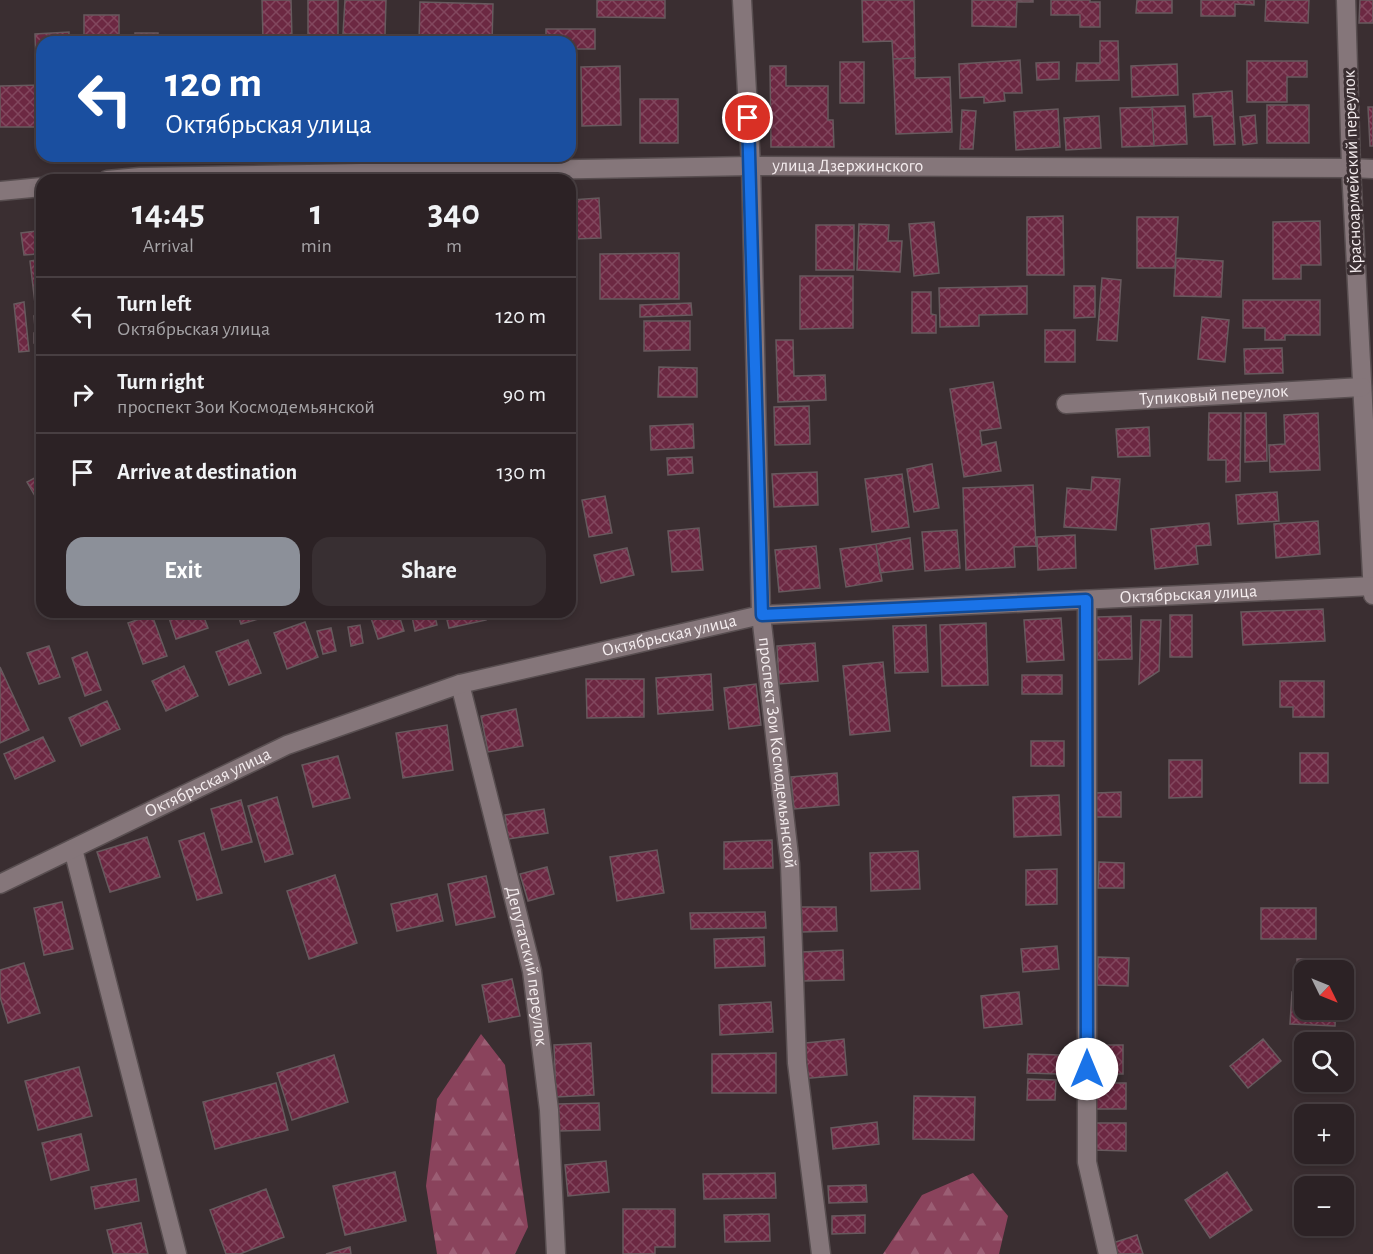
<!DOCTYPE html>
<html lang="en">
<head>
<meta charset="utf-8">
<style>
	body { margin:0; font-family:"Alegreya Sans",sans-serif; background:#382f32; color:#f1f3f6; height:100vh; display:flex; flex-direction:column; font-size:22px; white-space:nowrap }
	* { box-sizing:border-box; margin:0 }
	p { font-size:20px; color:#a6a4a7 }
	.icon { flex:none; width:33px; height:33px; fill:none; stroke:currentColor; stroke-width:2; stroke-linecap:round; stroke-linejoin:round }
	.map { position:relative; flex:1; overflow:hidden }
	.side { position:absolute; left:36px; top:174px; width:540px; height:444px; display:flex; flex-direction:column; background:#2c2225; border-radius:18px; box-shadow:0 3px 9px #0003,0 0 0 2px #483f42 }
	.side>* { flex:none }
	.guide { position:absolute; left:36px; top:36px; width:540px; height:126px; border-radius:18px; box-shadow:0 3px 9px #0003,0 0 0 2px #483f42; background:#1a4fa0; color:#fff; overflow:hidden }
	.needle { width:39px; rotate:133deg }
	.controls { position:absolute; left:1294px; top:960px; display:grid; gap:12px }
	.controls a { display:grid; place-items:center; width:60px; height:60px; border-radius:12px; background:#2c2225; box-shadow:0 3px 9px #0003,0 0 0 2px #483f42; font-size:30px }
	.pin { position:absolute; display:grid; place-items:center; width:51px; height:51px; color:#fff; margin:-26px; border:3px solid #fff; border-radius:50%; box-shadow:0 2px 6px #0007 }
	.me { position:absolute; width:66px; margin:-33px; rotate:0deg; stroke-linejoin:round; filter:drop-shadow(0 0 4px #0008) }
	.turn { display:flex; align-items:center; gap:21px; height:126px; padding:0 30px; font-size:27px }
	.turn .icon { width:78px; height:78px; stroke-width:2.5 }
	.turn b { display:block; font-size:42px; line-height:51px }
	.eta { display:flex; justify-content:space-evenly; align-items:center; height:102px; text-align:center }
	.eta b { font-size:36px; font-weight:700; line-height:42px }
	.cta { display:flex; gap:12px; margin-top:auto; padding:12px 30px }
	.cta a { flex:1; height:69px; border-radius:18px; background:#8c9099; color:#fff; font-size:24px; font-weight:700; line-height:69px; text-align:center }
	.cta a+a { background:#382f32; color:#f1f3f6 }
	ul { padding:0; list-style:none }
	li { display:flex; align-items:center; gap:18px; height:78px; padding:0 30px; border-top:2px solid #483f42 }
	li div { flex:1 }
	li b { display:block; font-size:22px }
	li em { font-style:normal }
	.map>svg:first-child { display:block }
	.forest { fill:url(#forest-firs) }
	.building { fill:url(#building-cross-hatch); stroke:#675a5e; stroke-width:1.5 }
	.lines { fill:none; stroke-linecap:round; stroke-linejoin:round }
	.street-casing { stroke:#584e50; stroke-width:21 }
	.secondary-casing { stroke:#584e50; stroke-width:21 }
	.street { stroke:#85767a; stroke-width:18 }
	.secondary { stroke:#85767a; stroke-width:18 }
	.route-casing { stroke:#114b97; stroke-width:15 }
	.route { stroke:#1a73e8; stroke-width:10 }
	.labels { text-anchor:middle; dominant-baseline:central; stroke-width:6; stroke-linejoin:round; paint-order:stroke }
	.street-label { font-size:18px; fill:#f4ecee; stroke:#3a2e31 }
</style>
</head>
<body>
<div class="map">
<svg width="1373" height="1254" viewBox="0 0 1373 1254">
	<defs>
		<pattern id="forest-firs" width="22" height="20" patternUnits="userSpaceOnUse" patternTransform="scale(1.5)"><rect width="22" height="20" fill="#8a435c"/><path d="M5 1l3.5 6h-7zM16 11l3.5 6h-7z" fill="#9b5e74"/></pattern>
		<pattern id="building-cross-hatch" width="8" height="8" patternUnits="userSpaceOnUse" patternTransform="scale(1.5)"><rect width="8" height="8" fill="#6c2842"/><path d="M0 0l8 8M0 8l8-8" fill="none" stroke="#82475e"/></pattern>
	</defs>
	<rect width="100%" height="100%" fill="#3a2e31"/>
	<path class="forest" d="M481,1034L505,1065L528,1227L515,1254H437L426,1186L437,1099Z
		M973,1173L1008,1216L999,1254H883L922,1195Z"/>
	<path class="building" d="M262,0H291L292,40H263Z
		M308,0H338V41H308Z
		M345,0H386L385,35L343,34Z
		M597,0H665V18L597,17Z
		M862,0H914L915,58L893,59L892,41L863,42Z
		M972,0H1033V2H1017L1016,27L972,26Z
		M1051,0H1090V2H1100V27H1080V15H1051Z
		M1137,0H1172V13H1136Z
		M1201,0H1254V5L1235,4V16H1201Z
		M1266,0H1309L1308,23L1265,21Z
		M1360,0H1373V23H1359Z
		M420,2L493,4L492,42H419Z
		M84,15H119V42H84Z
		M546,29H595V49H570V42H546Z
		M69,32V42H42V63L36,64L35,34Z
		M135,33H158V42H135Z
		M1100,41H1118L1119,80L1076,81L1077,63H1100Z
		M915,58V78L950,77L952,132L896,134L893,59Z
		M1020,60L1022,93H1004L1005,101L984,103V97L960,98L959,64Z
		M1247,61H1307V77H1287V102H1247Z
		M840,62H864V103H840Z
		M1059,62V79L1037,80L1036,63Z
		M1177,64L1178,95L1132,97L1131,66Z
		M620,66L621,125L582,126L581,67Z
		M770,66H786V86H828V120H833L834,147H771Z
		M42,85V127H0V86Z
		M1232,91L1235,144L1214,145L1212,116L1194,117L1193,94Z
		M640,99H678V143H640Z
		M1267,105H1309V143H1267Z
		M1185,106L1187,144L1154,146L1152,107Z
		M1152,107L1154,146L1122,147L1120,108Z
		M1368,107H1373V146H1370Z
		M1058,109L1060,147L1016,150L1014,112Z
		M962,110L976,111L973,149H960Z
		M1255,115L1257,143L1243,145L1240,117Z
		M1099,116L1101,148L1066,150L1064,118Z
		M599,198L601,238L573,239L571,200Z
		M1063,216L1064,275H1027V217Z
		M1137,217H1178L1175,268H1137Z
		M1320,221L1321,265H1301V279H1273V222Z
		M934,222L939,273L914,276L909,224Z
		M859,224L889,225L888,241H902L900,272L857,270Z
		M816,225H854V270H816Z
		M36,231L38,254L24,255L21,233Z
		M679,253V299H600V254Z
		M1176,258L1223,261L1221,297L1174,296Z
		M42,259V311L36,312L30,261Z
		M800,276H853V328L800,329Z
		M1102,278L1121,280L1117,341L1097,340Z
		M1027,286V314L979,315V326L940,327L939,288Z
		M1074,286H1095V317L1074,318Z
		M912,292H931V314L936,315V333H912Z
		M1243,300H1320V335H1285V340H1265V328H1243Z
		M24,302L29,351L19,352L14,304Z
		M691,303L692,315L640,317V305Z
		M42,315V327L35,328L34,316Z
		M1202,317L1229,320L1225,362L1198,359Z
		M644,321H690V350L644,351Z
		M1045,330H1075V362H1045Z
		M34,333H42V343H34Z
		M776,340H793L794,376L825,375L826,400L778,402Z
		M1282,348L1283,373L1245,374L1244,349Z
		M659,367L697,368V397H658Z
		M993,382L1001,428L980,431L982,445L996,442L1001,471L964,477L950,389Z
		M809,406L810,444L775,445L774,407Z
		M1209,413H1241L1240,481L1226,482V460H1208Z
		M1245,413H1266L1267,461L1245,462Z
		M1318,413L1320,470L1270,472L1269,445L1285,444L1284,415Z
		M693,424L694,448L651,450L650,426Z
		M1149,427L1150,456L1118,457L1116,429Z
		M692,457L693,473L668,475L667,458Z
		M932,464L939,508L914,512L907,469Z
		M817,472L818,505L774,507L772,474Z
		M42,474V508L27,482Z
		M902,474L909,527L872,532L865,479Z
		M1092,477L1120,479L1116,530L1064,527L1067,488L1091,490Z
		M1033,485L1036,546L1014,547L1015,567L966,570L963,488Z
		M1277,492L1279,521L1238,524L1236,495Z
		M605,496L612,533L589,537L582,500Z
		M1318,521L1320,554L1276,558L1274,524Z
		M1209,523L1211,545L1196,546L1198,564L1155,569L1151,529Z
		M699,528L703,570L672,572L668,531Z
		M957,530L960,568L925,571L922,532Z
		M1075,535L1076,568L1038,570L1037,537Z
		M910,538L913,569L880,573L876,544Z
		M876,544L882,581L846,587L840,549Z
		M816,546L820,588L779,592L775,550Z
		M627,548L634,575L601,583L594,555Z
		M570,554L577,591L570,592Z
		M1323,609L1325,641L1243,645L1241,612Z
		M167,612H202L208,628L176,639Z
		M237,612H260L262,618L241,624Z
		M369,612H398L404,631L378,639Z
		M411,612H434L437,625L415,631Z
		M445,612H484L486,620L449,628Z
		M152,615L167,656L143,664L128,623Z
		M1170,615H1192V657H1170Z
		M1131,616L1132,659L1097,660L1096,617Z
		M1061,618L1064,660L1027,662L1024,620Z
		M1141,620H1161L1159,671L1139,684Z
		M305,622L318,657L287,669L274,633Z
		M986,623L988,685L942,686L940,625Z
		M360,625L363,643L351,646L348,627Z
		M926,625L928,672L895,673L893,626Z
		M331,628L336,651L323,654L317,631Z
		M248,640L261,673L229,685L216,652Z
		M815,643L818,681L779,684L777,646Z
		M49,646L60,677L39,684L27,653Z
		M87,652L101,690L85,696L72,658Z
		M883,662L890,731L850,735L843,666Z
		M184,666L198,696L166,711L152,681Z
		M0,667L29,730L0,743Z
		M711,674L713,710L658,714L656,678Z
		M1022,675H1062V694H1022Z
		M586,679H644V717L587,718Z
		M1280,681H1324V717H1293V707H1280Z
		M756,684L761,725L729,729L724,688Z
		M107,701L120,729L81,746L69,718Z
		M516,709L523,746L488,752L481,716Z
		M447,725L453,770L403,778L396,733Z
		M43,737L55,761L15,779L4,754Z
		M1031,741H1064V766H1031Z
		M1300,753H1328V783H1300Z
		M338,756L350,798L313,807L302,765Z
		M1169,760H1202V797L1169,798Z
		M837,773L839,805L794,809L791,777Z
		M1121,792V817H1096V793Z
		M1059,795L1061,835L1014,837L1013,797Z
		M277,797L293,854L265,862L248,806Z
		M241,800L252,842L222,850L211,809Z
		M544,809L548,833L508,839L505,815Z
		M204,833L222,893L197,900L179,841Z
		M147,837L160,877L110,892L97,852Z
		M772,840L773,868L724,869V842Z
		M657,850L664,893L617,901L610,857Z
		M918,851L920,889L871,891L870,853Z
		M1099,862L1124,863V888H1098Z
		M547,867L554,894L528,901L520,874Z
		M1057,869V904L1026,905V870Z
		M335,875L357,943L309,959L287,891Z
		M486,876L495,917L456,925L448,884Z
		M437,894L443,921L397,931L391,904Z
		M62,902L73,949L44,955L34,908Z
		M801,907H836L837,931L802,932Z
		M1261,908H1316V939H1261Z
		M765,912L766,928L691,929L690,913Z
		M764,937L765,966L715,968L714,939Z
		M1057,946L1059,969L1023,972L1021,949Z
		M843,950L844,980L803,981L802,952Z
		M1098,957L1129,958L1128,986L1097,985Z
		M1297,959H1335V970H1305V984H1298Z
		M24,963L40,1013L8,1023L0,997V970Z
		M512,979L520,1016L489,1022L482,985Z
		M1019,992L1022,1024L984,1028L981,996Z
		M1292,992L1305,993V1010H1336L1335,1026L1290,1024Z
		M771,1002L773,1032L720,1035L719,1005Z
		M844,1039L847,1075L799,1079L796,1044Z
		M1263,1039L1281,1061L1248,1088L1230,1066Z
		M591,1043L594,1095L556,1097L554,1045Z
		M1093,1045H1123V1074H1093Z
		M776,1053V1093H712V1054Z
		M1028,1054L1060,1055L1059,1074L1027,1073Z
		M334,1055L348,1102L292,1120L277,1073Z
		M79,1067L92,1116L38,1130L25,1081Z
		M1028,1079L1056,1080L1055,1100H1027Z
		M276,1083L288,1130L215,1149L203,1102Z
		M1096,1083H1126V1109H1095Z
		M914,1096L975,1097L974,1140L913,1139Z
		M599,1103L600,1130L559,1131L558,1104Z
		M877,1122L879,1144L833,1149L831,1128Z
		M1095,1123H1126V1151L1095,1150Z
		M81,1134L89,1170L51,1180L42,1143Z
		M606,1161L609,1192L568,1196L565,1165Z
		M395,1172L406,1221L345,1235L333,1186Z
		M1227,1172L1252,1210L1210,1238L1185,1200Z
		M775,1173L776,1198L704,1199L703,1174Z
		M136,1179L139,1201L95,1209L91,1187Z
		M866,1185L867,1202L829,1203L828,1186Z
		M266,1189L284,1237L240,1254H226L210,1210Z
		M623,1209H675V1247H655V1254H623Z
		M769,1214L770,1241L725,1242L724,1215Z
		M865,1215V1233L832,1234V1216Z
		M141,1223L148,1254H113L107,1230Z
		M1137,1235L1143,1254H1117L1113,1243Z
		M350,1247L351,1254H326Z"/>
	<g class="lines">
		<defs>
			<g id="street">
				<path id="s1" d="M742,0L751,166L761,615L790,864L797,1063L821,1254"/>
				<path id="s2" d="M107,180L140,177L751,166L1351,168L1373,595"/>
				<path d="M0,191L42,187"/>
				<path id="s3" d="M1066,404L1362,387"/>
				<path d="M1087,600V1162L1108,1254"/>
				<path id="s4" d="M460,684L532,971L549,1110L556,1254"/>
				<path d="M73,849L177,1254"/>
				<path id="s5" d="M0,884L287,745L460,684L761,615L1373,586"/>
			</g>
			<path id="secondary" d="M1346,0L1351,168L1373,169"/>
		</defs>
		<use href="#street" class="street-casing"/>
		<use href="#secondary" class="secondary-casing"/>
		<use href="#street" class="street"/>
		<use href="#secondary" class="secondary"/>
	</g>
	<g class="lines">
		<defs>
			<path id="route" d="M748,118L762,615L1086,600L1087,1069"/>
		</defs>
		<use href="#route" class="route-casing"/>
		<use href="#route" class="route"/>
	</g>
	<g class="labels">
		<g class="street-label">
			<text stroke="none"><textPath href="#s2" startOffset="741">улица Дзержинского</textPath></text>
			<text transform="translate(1353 172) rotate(-92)">Красноармейский переулок</text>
			<text stroke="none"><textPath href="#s3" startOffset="148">Тупиковый переулок</textPath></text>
			<text stroke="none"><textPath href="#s5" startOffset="1239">Октябрьская улица</textPath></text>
			<text stroke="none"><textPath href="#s5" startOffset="717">Октябрьская улица</textPath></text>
			<text stroke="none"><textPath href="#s1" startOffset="754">проспект Зои Космодемьянской</textPath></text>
			<text stroke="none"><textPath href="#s5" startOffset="231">Октябрьская улица</textPath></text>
			<text stroke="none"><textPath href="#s4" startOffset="290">Депутатский переулок</textPath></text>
		</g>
	</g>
</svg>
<div class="controls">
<a><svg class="needle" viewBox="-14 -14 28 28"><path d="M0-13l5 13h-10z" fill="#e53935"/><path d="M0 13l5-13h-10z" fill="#a6a4a7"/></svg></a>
<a><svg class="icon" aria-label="search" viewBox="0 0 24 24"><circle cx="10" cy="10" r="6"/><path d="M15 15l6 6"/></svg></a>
<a>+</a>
<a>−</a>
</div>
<div class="pin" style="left:748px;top:118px;background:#d93025"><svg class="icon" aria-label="arrive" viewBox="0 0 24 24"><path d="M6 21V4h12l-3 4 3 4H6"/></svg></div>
<svg class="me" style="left:1087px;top:1069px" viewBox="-20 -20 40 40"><circle r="19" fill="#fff"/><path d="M0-13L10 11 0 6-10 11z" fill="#1a73e8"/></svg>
<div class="guide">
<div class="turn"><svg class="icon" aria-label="left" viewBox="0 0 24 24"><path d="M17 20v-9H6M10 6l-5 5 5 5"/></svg><div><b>120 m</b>Октябрьская улица</div></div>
</div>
<section class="side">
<div class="eta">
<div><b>14:45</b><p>Arrival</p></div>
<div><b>1</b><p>min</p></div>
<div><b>340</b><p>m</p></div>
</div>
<ul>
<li><svg class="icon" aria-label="left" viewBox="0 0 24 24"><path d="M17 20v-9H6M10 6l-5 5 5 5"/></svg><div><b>Turn left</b><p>Октябрьская улица</p></div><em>120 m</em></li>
<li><svg class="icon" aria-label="right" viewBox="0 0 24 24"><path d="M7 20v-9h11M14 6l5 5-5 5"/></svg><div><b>Turn right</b><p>проспект Зои Космодемьянской</p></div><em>90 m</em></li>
<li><svg class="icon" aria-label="arrive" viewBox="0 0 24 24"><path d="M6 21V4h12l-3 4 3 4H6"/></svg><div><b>Arrive at destination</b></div><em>130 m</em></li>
</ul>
<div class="cta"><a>Exit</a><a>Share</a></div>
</section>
</div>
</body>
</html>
